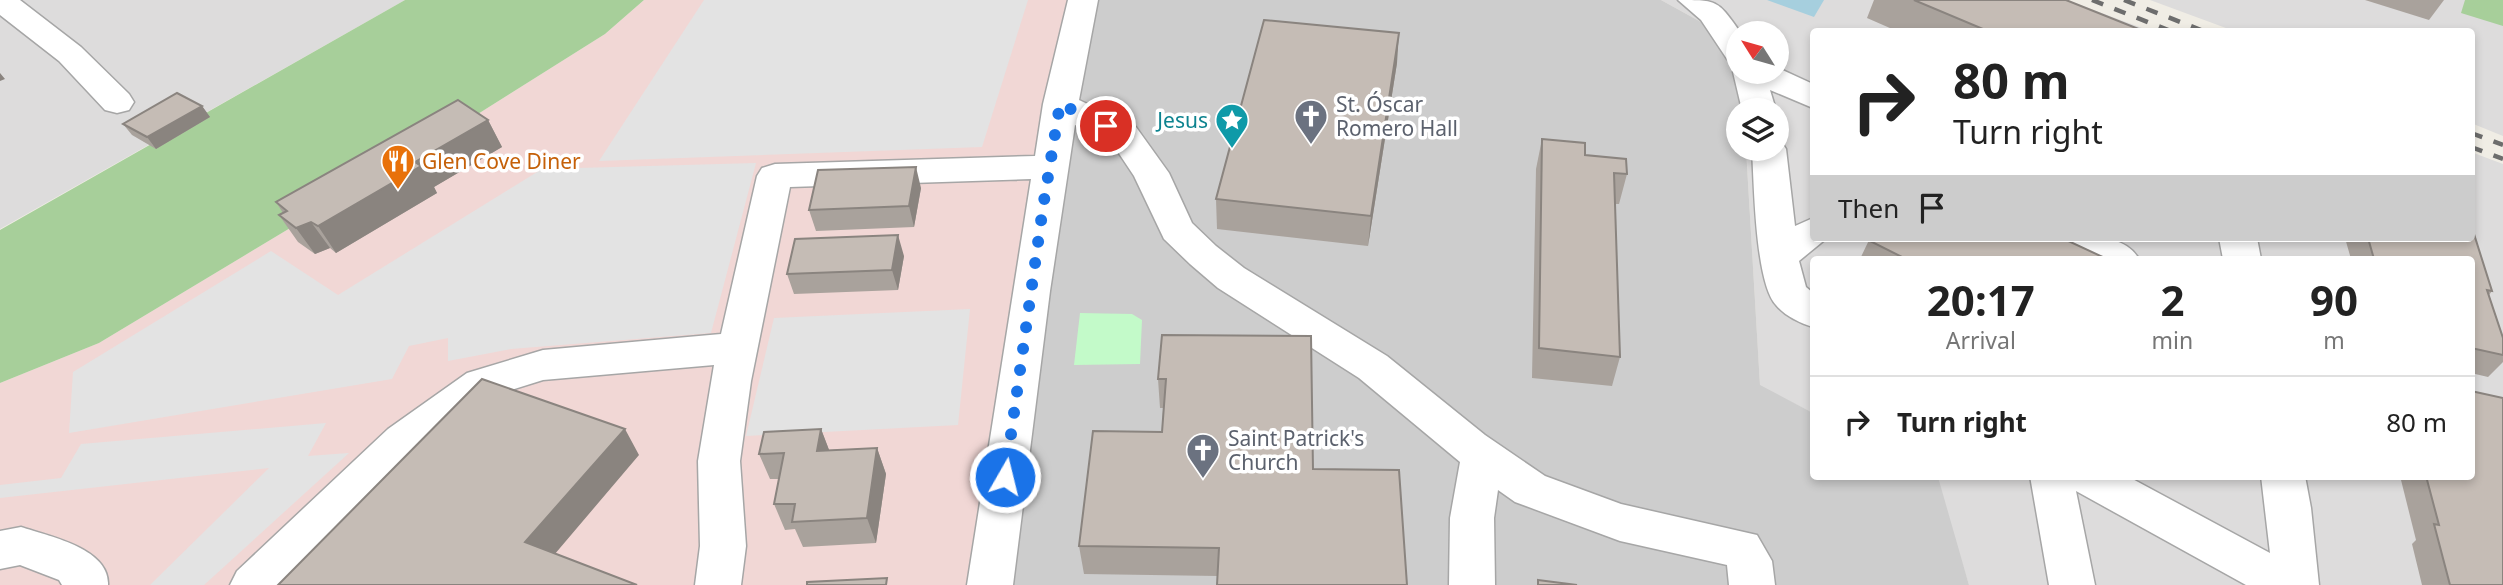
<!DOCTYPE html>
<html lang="en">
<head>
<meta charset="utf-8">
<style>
	body { margin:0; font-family:"Noto Sans",sans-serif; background:#f6f6f6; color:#222; height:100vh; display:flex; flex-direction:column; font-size:26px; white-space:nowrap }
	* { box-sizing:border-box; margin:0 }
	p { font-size:23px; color:#767676 }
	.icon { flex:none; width:38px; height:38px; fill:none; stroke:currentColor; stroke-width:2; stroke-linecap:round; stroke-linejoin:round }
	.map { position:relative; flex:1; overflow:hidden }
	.side { position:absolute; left:1810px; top:256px; width:665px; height:224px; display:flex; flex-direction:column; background:#fff; border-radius:7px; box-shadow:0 4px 10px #0003 }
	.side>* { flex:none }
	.hud { position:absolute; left:1810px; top:28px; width:665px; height:214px; border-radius:7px; box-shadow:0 4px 10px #0003; background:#fff; color:#222; overflow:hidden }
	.needle { width:46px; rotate:307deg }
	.buttons { position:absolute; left:1726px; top:21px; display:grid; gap:14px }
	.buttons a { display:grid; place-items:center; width:63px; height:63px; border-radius:50%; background:#fff; box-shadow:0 4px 10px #0003; font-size:35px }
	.pin { position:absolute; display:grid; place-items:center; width:60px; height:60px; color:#fff; margin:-30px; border:4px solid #fff; border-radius:50%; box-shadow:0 2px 7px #0007 }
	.me { position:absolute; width:77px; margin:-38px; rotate:8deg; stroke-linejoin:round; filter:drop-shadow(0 0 5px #0008) }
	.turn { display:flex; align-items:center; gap:24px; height:147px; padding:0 28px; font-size:32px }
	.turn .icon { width:91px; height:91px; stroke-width:2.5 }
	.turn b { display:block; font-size:49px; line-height:60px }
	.then { display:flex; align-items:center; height:66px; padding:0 28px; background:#0003; gap:14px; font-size:26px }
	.eta { display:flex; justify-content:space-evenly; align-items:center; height:119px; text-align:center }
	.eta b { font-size:42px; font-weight:700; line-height:49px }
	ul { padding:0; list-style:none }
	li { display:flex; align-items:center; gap:21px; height:91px; padding:0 28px; border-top:2px solid #e0e0e0 }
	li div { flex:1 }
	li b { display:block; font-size:26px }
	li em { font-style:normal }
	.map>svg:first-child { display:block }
	.residential { fill:#dddcdc; fill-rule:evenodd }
	.commercial { fill:#f1d7d5 }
	.religious { fill:#cdcdcd }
	.forest { fill:#a7cf9a }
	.park { fill:#c3fac9 }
	.parking { fill:#e3e3e3 }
	.water { fill:#a6cfde }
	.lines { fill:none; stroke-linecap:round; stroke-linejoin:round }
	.minor-casing { stroke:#a6a6a6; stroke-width:3 }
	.minor { fill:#fff; fill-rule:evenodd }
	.rail { stroke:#6d6d6d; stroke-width:4.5; stroke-dasharray:12 12; stroke-linecap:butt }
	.wall { fill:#a9a29c }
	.shaded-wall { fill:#8a847f }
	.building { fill:#c5bcb5; stroke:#8a847f; stroke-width:2 }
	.route { stroke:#1a73e8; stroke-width:12; stroke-dasharray:0 21.6 }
	.labels { text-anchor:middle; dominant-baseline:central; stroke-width:7; stroke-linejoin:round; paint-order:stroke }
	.worship-label { font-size:21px; fill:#5b616d; stroke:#fff; text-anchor:start }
	.culture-label { font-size:21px; fill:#0d838f; stroke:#fff; text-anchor:end }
	.food-label { font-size:21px; fill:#c56008; stroke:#fff; text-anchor:start }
</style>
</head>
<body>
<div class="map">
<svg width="2503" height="585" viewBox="0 0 2503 585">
	<rect width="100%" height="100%" fill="#f0ede5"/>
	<path class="residential" d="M0,0H405L0,229Z
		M1661,0H2067L2150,31L1813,32V238H2471V152L2503,164V585H1969L1935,476H2471V259H1813V413L1760,386L1746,149H1776V110H1743L1721,33ZM1738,33H1776V72H1738Z
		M2150,0H2503V136L2471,123V32L2234,31Z"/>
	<path class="commercial" d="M644,0H1084L990,585H0V383L99,343L435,141L605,34Z"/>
	<path class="religious" d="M1084,0H1661L1721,33L1743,110H1738V149H1746L1760,385L1813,413V476L1938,477L1969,585H990Z"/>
	<path class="forest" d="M405,0H644L605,34L435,141L99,343L0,383V230Z
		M2465,0H2503V26L2461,13Z"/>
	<path class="park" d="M1080,313L1132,314L1142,320L1140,364L1074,365Z"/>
	<path class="parking" d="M704,0H1028L982,147L599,161Z
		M756,163L711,333L511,349L448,361V338L409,346L392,379L69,433L73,372L271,251L338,295L542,169Z
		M970,309L958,425L746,436L774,318Z
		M326,423L308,456L349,453L204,585H150L269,468L0,498V485L61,478L81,444Z"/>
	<path class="water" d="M1767,0H1824L1814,17Z"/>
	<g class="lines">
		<defs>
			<path id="minor" d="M0,0H20L81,47L129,94L134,102L129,110L117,113L105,110L59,61L0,15Z
				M1068,0H1098L1079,100L1136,127L1169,173L1192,223L1216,246L1244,268L1387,356L1485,435L1545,476L1621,504L1757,535L1772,561L1775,585H1729L1727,565L1620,541L1515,502L1498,490L1494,518L1495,585H1449L1450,518L1460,462L1359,378L1218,288L1190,264L1164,239L1134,176L1112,143L1075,125L1050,291L1013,585H967L1031,179L790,187L751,381L740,461L746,546L741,585H695L700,546L698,461L714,365L543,380L495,395L418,453L284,585H230L237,571L388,429L467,373L543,350L721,334L757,176L762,168L775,164L1035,156L1043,104Z
				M1678,0C1719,0 1717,0 1741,33H1738V62L1727,59L1701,20Z
				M1737,65L1738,72H1776V67L1813,84V108L1770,90L1776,110H1742L1733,72Z
				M1776,139L1781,141L1786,149L1795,226L1813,218V238H1827L1799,261L1806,287L1813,293V327C1800,323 1785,316 1776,305C1755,283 1754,182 1752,149H1776Z
				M2068,238C2093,238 2124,234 2139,259C2114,259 2080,266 2065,242Z
				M2219,238H2257L2261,259H2223Z
				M2030,476H2127L2270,553L2261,476H2305L2311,508L2319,585H2246L2076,491L2095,585H2049Z
				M21,527C48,536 110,548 108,585H62L59,580L20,565L0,569V531Z"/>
		</defs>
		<use href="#minor" class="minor-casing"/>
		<use href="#minor" class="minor"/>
		<path class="rail" d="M2092,0L2173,32
			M2124,0L2206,32
			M2471,133L2503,145
			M2471,147L2503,159"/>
	</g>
	<path class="wall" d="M1874,0H2066L2146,32H1899L1867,18Z
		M2365,0H2444L2429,20Z
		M1397,63L1368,246L1217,229L1216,199Z
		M202,106L210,117L156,149L132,135L123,124Z
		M488,120L502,147L434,187L437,193L336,253L330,248L315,254L298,242L279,215L283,213L276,202Z
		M1542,139L1627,174L1619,204H1615L1620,357L1612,386L1532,378L1536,169Z
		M921,188L914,227L816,231L809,210Z
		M1870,238H2063L2107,259H1860Z
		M2345,238H2471L2492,291L2489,295L2503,338V362L2488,377L2471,373V259H2351Z
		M904,256L898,290L794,294L787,274Z
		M1311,336L1218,576L1084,574L1079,546L1162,432L1163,408H1160L1158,379Z
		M821,429L829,450L877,448L886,474L876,543L803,547L795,529L785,530L774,504L779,479H770L759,454Z
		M2400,476H2471L2503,585H2422L2412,544L2416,540Z"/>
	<path class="shaded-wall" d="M1399,33L1397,63L1368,246L1371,216Z
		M0,73L5,79L0,81Z
		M202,106L210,117L156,149L147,137Z
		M488,120L502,147L434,187L437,193L336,253L318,226L415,162Z
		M916,167L921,188L914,227L909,206Z
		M311,222L330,248L315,254L296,228Z
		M898,235L904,256L898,290L892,270Z
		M625,429L639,455L543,568L525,542Z
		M821,429L831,455L817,451Z
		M877,448L886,474L876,543L867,518Z"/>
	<path class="building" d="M1914,0H2066L2146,32H1990Z
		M1264,20L1399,33L1371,216L1216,199Z
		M177,93L202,106L147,137L123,124Z
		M458,100L488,120L415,162L421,166L318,226L311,222L296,228L279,215L287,211L276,202Z
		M1542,139L1585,143V155L1626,159L1627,174L1614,173L1620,357L1539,348Z
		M916,167L909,206L809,210L818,170Z
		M2471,233L2474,234L2492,291L2487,290L2503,338V355L2471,348V259H2374L2368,238H2471Z
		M898,235L892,270L787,274L795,239Z
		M1870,238H2062L2107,259H1906L1868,240Z
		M1162,335L1311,336L1313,469L1399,470L1407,585H1217L1219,548L1079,546L1093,431L1162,432L1166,379H1158Z
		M482,379L625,429L525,542L637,585H278Z
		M2471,391L2503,398V585H2450L2434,524L2439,525L2426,476H2471Z
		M821,429L817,451L877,448L867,518L792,522L795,504H774L784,453L759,454L764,432Z
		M887,578L886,585H807V582Z
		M1538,580L1577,585H1538Z"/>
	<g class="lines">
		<path class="route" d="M1005,477L1043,207L1060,104L1106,126"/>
	</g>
	<defs>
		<symbol id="church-pin" viewBox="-11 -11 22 30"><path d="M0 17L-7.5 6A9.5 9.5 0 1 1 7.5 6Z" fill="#6b7280" stroke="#fff"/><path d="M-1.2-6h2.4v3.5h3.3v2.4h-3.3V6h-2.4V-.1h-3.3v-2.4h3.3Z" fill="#fff"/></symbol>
		<symbol id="sight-pin" viewBox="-11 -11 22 30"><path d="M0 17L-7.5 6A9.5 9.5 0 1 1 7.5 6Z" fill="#0f9aa8" stroke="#fff"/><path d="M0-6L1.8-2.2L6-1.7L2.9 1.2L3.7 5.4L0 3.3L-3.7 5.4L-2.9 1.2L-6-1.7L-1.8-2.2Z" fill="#fff"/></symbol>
		<symbol id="restaurant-pin" viewBox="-11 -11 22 30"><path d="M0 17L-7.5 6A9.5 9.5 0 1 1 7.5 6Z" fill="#e8710a" stroke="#fff"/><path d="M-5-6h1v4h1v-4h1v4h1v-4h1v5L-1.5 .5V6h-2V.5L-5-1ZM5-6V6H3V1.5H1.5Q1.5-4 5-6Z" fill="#fff"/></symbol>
	</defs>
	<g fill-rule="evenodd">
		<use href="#church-pin" x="1292" y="97" width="38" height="52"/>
		<use href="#sight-pin" x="1213" y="101" width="38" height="52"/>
		<use href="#restaurant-pin" x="379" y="142" width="38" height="52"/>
		<use href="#church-pin" x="1184" y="431" width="38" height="52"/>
	</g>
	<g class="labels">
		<g class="worship-label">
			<text x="1336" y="104">St. Óscar<tspan x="1336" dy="24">Romero Hall</tspan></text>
			<text x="1228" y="438">Saint Patrick's<tspan x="1228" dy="24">Church</tspan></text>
		</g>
		<g class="culture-label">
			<text x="1208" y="120">Jesus</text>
		</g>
		<g class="food-label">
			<text x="422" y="161">Glen Cove Diner</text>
		</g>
	</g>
</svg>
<div class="buttons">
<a><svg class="needle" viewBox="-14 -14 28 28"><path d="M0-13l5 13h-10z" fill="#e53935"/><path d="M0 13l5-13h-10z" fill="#767676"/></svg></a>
<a><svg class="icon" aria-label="layers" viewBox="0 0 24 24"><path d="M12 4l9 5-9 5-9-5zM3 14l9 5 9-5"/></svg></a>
</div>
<div class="pin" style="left:1106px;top:126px;background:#d93025"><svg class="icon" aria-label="arrive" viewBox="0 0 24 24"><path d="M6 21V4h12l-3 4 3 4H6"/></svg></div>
<svg class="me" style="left:1005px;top:477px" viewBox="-20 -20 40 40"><circle r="17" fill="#1a73e8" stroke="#fff" stroke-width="3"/><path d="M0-11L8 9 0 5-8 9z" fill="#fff"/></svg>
<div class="hud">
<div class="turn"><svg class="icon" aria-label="right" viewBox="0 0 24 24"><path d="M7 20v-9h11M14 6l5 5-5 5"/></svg><div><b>80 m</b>Turn right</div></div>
<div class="then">Then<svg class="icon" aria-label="arrive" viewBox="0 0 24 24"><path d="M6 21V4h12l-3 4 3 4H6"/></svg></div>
</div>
<section class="side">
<div class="eta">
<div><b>20:17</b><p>Arrival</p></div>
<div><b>2</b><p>min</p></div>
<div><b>90</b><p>m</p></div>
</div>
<ul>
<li><svg class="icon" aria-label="right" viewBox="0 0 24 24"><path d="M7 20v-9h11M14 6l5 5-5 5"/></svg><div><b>Turn right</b></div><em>80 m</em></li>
</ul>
</section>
</div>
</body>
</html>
